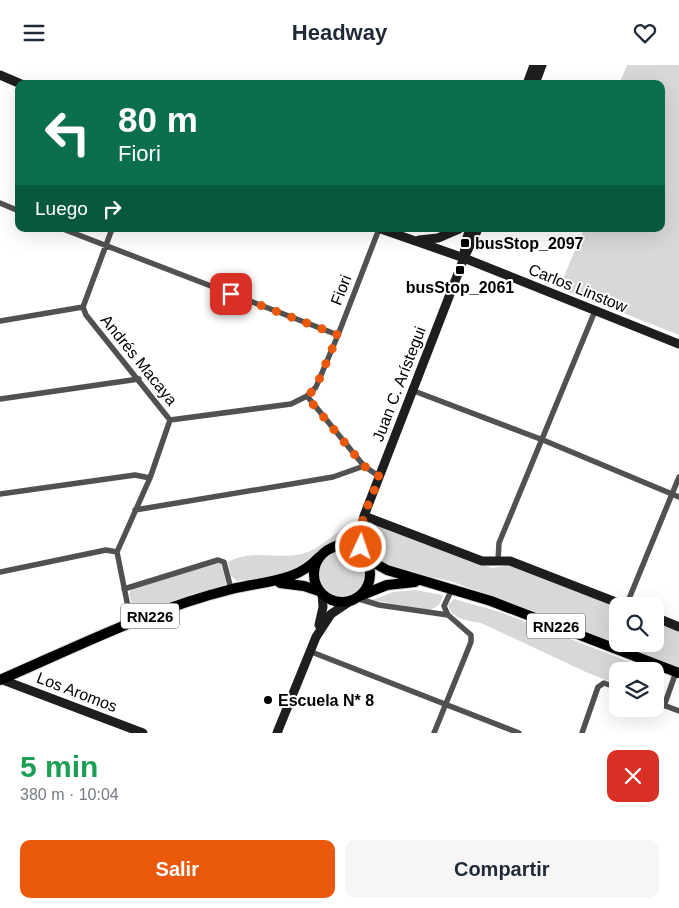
<!DOCTYPE html>
<html lang="es">
<head>
<meta charset="utf-8">
<style>
	body { margin:0; font-family:Helvetica,sans-serif; background:#f6f6f7; color:#1f2937; height:100vh; display:flex; flex-direction:column; font-size:19px; white-space:nowrap }
	* { box-sizing:border-box; margin:0 }
	p { font-size:16px; color:#747a83 }
	.icon { flex:none; width:28px; height:28px; fill:none; stroke:currentColor; stroke-width:2; stroke-linecap:round; stroke-linejoin:round }
	.map { position:relative; height:668px; overflow:hidden }
	.sheet { display:flex; flex-direction:column; background:#fff; flex:1 }
	.sheet>* { flex:none }
	.guide { position:absolute; left:15px; top:15px; width:650px; height:152px; border-radius:10px; box-shadow:0 5px 20px #0002; background:#0b6e4f; color:#fff; overflow:hidden }
	.buttons { position:absolute; left:609px; top:532px; display:grid; gap:10px }
	.buttons a { display:grid; place-items:center; width:55px; height:55px; border-radius:10px; background:#fff; box-shadow:0 5px 20px #0002; font-size:25px }
	.pin { position:absolute; display:grid; place-items:center; width:42px; height:42px; color:#fff; margin:-21px; border-radius:10px; box-shadow:0 2px 8px #0006 }
	.me { position:absolute; width:55px; margin:-28px; rotate:3deg; stroke-linejoin:round; filter:drop-shadow(0 0 4px #0008) }
	.turn { display:flex; align-items:center; gap:18px; height:105px; padding:0 20px; font-size:22px }
	.turn .icon { width:65px; height:65px; stroke-width:2.5 }
	.turn b { display:block; font-size:35px; line-height:42px }
	.then { display:flex; align-items:center; height:48px; padding:0 20px; background:#0003; gap:10px; font-size:19px }
	.round { display:grid; place-items:center; flex:none; width:52px; height:52px; border-radius:10px; background:#f6f6f7 }
	.headline { display:flex; align-items:center; justify-content:space-between; height:85px; padding:0 20px }
	h1 { font-size:30px; font-weight:800; line-height:38px; color:#1e9e55 }
	.button { display:flex; gap:10px; margin-top:auto; padding:10px 20px }
	.button a { flex:1; height:58px; border-radius:10px; background:#ea580c; color:#fff; font-size:20px; font-weight:800; line-height:58px; text-align:center }
	.button a+a { background:#f6f6f7; color:#1f2937 }
	header { display:flex; justify-content:space-between; align-items:center; height:65px; padding:0 20px; background:#fff; font-size:22px; font-weight:800 }
	.map>svg:first-child { display:block }
	.green { fill:#d8d8d8 }
	.lines { fill:none; stroke-linecap:round; stroke-linejoin:round }
	.highway-casing { stroke:#dbdbdb; stroke-width:12 }
	.street { stroke:#515151; stroke-width:5.5 }
	.secondary { stroke:#1e1e1e; stroke-width:9 }
	.highway { stroke:#000; stroke-width:10 }
	.route { stroke:#ea580c; stroke-width:9; stroke-dasharray:0 16.2 }
	.poi-dot { fill:#000; stroke:#fff; stroke-width:2 }
	.labels { text-anchor:middle; dominant-baseline:central; stroke-width:4; stroke-linejoin:round; paint-order:stroke }
	.shield { fill:#fff; stroke:#4c4c4c; stroke-width:1 }
	.shield-label { font-size:15px; font-weight:bold; fill:#000 }
	.poi-label { font-size:16px; font-weight:bold; fill:#000; stroke:#fff; text-anchor:start }
	.street-label { font-size:16px; fill:#000; stroke:#fff }
</style>
</head>
<body>
<header><svg class="icon" aria-label="menu" viewBox="0 0 24 24"><path d="M4 6h16M4 12h16M4 18h16"/></svg>Headway<svg class="icon" aria-label="heart" viewBox="0 0 24 24"><path d="M12 20l-8-8c-3-5 5-10 8-4 3-6 11-1 8 4z"/></svg></header>
<div class="map">
<svg width="679" height="668" viewBox="0 0 679 668">
	<rect width="100%" height="100%" fill="#fff"/>
	<path class="green" d="M627,0H679V270L559,223L584,164H661V19H619Z
		M371,458L492,503L509,500L617,542V578L453,517C421,508 389,510 364,483L365,460Z
		M350,460L355,461C344,479 340,472 325,482C317,487 311,494 304,499C285,512 259,513 237,516L231,511L228,497C255,482 284,497 308,487C323,481 335,467 350,460Z
		M318 509a24 24 0 1 1 48 0a24 24 0 1 1-48 0Z
		M216,498L221,499L226,517L225,521L142,550L134,545L129,529L131,525Z
		M415,525L443,530C441,539 438,542 429,545L372,535L393,527Z
		M454,534L500,547L653,606H618L617,619L588,608L481,558C468,556 452,554 448,540Z
		M655,557L679,567V602L619,579H655Z"/>
	<g class="lines">
		<defs>
			<path id="highway" d="M314 509a28 28 0 1 1 56 0a28 28 0 1 1-56 0Z
				M364,492L387,505L491,536L679,608
				M280,518L304,521L319,526
				M362,530L387,520L415,517
				M0,615C76,582 151,544 232,524C263,516 296,518 319,492"/>
		</defs>
		<use href="#highway" class="highway-casing"/>
		<path class="street" d="M0,138L19,146
			M63,164L338,270
			M112,164L83,242L86,250L170,355L150,413L117,487L127,537L136,556
			M0,256L83,242
			M414,326L543,375L679,432
			M307,331L364,401L380,412
			M0,334L139,314
			M170,355L291,339L307,331L316,322L338,270L379,164
			M0,429L135,410L150,413
			M135,445L333,412L364,401
			M498,496L499,478L595,246
			M0,507L106,485L117,487
			M124,524L218,495L224,497L231,524
			M356,533L379,540L448,550
			M626,541L679,412
			M309,586L519,668
			M655,637L679,646
			M664,641L676,607
			M434,668L471,577V570L448,550L444,541L452,524
			M582,668L598,622L604,618L618,623"/>
		<path class="secondary" d="M0,10L21,19
			M527,19L534,0
			M535,19L542,0
			M381,164L464,193L679,279
			M419,175L438,173L459,164
			M464,192L465,178L470,164
			M364,451L482,496H510L626,541
			M332,482L349,474L360,461
			M363,490L360,468L364,451L464,193L478,164
			M655,552L679,562
			M319,560L323,542L322,529
			M0,614L143,668
			M277,668L316,572L331,549L352,535"/>
		<use href="#highway" class="highway"/>
	</g>
	<g class="lines">
		<path class="route" d="M231,229L338,270L316,322L307,332L364,401L380,412C371,434 357,458 361,482"/>
	</g>
	<g class="poi-dot">
		<rect x="460" y="173" width="10" height="10" rx="2.5"/>
		<rect x="455" y="200" width="10" height="10" rx="2.5"/>
		<circle cx="268" cy="635" r="5"/>
	</g>
	<g class="labels">
		<g class="shield">
			<rect x="121" y="538.5" width="58" height="25" rx="4"/>
			<rect x="527" y="548.5" width="58" height="25" rx="4"/>
		</g>
		<g class="shield-label">
			<text x="150" y="551">RN226</text>
			<text x="556" y="561">RN226</text>
		</g>
		<g class="poi-label">
			<text x="475" y="178">busStop_2097</text>
			<text x="460" y="222" text-anchor="middle">busStop_2061</text>
			<text x="278" y="635">Escuela N* 8</text>
		</g>
		<g class="street-label">
			<text transform="translate(578 223) rotate(22)">Carlos Linstow</text>
			<text transform="translate(341 225) rotate(-69)">Fiori</text>
			<text transform="translate(139 295) rotate(51)">Andrés Macaya</text>
			<text transform="translate(399 319) rotate(-69)">Juan C. Arístegui</text>
			<text transform="translate(77 627) rotate(21)">Los Aromos</text>
		</g>
	</g>
</svg>
<div class="buttons">
<a><svg class="icon" aria-label="search" viewBox="0 0 24 24"><circle cx="10" cy="10" r="6"/><path d="M15 15l6 6"/></svg></a>
<a><svg class="icon" aria-label="layers" viewBox="0 0 24 24"><path d="M12 4l9 5-9 5-9-5zM3 14l9 5 9-5"/></svg></a>
</div>
<div class="pin" style="left:231px;top:229px;background:#d93025"><svg class="icon" aria-label="arrive" viewBox="0 0 24 24"><path d="M6 21V4h12l-3 4 3 4H6"/></svg></div>
<svg class="me" style="left:361px;top:482px" viewBox="-20 -20 40 40"><circle r="17" fill="#ea580c" stroke="#fff" stroke-width="3"/><path d="M0-11L8 9 0 5-8 9z" fill="#fff"/></svg>
<div class="guide">
<div class="turn"><svg class="icon" aria-label="left" viewBox="0 0 24 24"><path d="M17 20v-9H6M10 6l-5 5 5 5"/></svg><div><b>80 m</b>Fiori</div></div>
<div class="then">Luego<svg class="icon" aria-label="right" viewBox="0 0 24 24"><path d="M7 20v-9h11M14 6l5 5-5 5"/></svg></div>
</div>
</div>
<section class="sheet">
<div class="headline"><div><h1>5 min</h1><p>380 m · 10:04</p></div><a class="round" style="background:#d93025;color:#fff"><svg class="icon" aria-label="close" viewBox="0 0 24 24"><path d="M6 6l12 12M18 6L6 18"/></svg></a></div>
<div class="button"><a>Salir</a><a>Compartir</a></div>
</section>
</body>
</html>
